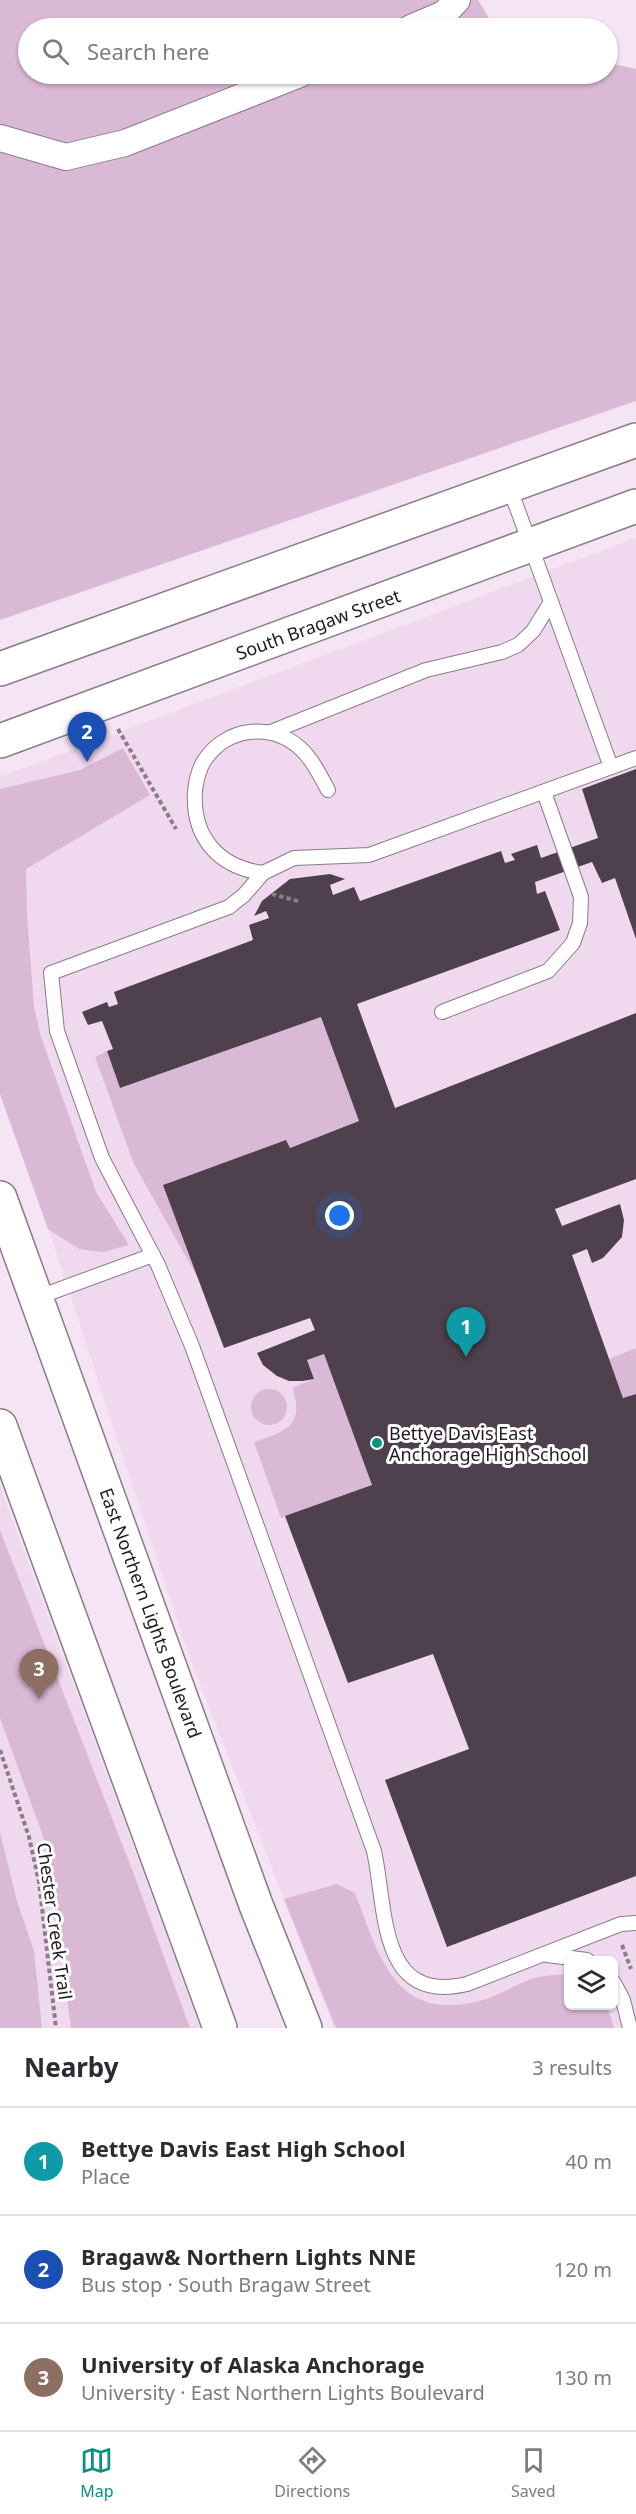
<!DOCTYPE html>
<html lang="en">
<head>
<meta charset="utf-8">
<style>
	body { margin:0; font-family:"Noto Sans",sans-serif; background:#f7f7f7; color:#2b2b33 }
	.controls { position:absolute; right:18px; bottom:18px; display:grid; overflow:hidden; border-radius:9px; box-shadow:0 2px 4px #0004 }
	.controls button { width:54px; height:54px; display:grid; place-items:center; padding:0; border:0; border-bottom:2px solid #e1e1e2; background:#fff; color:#2b2b33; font:30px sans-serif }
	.you { position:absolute; left:340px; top:1216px; width:21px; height:21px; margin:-15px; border:4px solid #fff; border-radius:50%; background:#1a73e8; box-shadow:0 0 0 9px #1a73e833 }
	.badge { display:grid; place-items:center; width:39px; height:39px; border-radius:50%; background:#059482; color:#fff; font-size:20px; font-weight:700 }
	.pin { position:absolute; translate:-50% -50px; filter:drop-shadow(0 2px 3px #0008) }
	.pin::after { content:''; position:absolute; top:32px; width:21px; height:18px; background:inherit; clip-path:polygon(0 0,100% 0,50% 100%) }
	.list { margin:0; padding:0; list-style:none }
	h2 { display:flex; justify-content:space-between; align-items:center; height:78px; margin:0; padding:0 24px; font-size:26px }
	h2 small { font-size:20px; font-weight:400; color:#7c7c81 }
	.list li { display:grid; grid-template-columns:39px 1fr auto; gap:18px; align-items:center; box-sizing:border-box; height:108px; padding:0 24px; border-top:2px solid #e1e1e2 }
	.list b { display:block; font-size:22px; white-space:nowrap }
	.list p { margin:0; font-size:20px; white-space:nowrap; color:#7c7c81 }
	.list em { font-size:20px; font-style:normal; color:#7c7c81 }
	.icon { flex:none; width:33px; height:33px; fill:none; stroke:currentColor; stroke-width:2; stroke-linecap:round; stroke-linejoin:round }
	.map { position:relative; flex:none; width:636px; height:2028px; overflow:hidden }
	.search { position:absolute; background:#fff; box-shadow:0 2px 4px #0004; left:18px; right:18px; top:18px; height:66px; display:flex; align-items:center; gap:15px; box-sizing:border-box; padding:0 21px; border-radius:33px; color:#7c7c81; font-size:22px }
	.sheet { height:402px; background:#fff }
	nav { display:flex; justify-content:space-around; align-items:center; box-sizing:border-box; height:84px; border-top:2px solid #e1e1e2; background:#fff; font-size:16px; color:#7c7c81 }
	nav a { display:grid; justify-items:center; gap:3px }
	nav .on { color:#059482 }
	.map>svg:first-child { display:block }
</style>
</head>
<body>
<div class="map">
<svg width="636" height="2028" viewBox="0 0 636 2028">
	<rect width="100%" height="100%" fill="#f5e4f3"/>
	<g fill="#f0d9ee" fill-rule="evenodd">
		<path d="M636 538V2028H334L186 1648 51 1237 0 1094V777ZM568 1960H614V2006H568Z"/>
		<polygon points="0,1486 157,1911 200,2028 0,2028"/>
	</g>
	<g fill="#d9b9d5">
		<polygon points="0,0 478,0 495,28 28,28 28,74 608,74 608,63 636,69 636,401 0,620"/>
		<polygon points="123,748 150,795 26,869 27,915 34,1006 40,1034 96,1192 129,1245 103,1252 79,1249 48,1229 0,1094 0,789 80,770"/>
		<polygon points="321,1017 359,1121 290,1148 286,1141 167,1183 199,1280 134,1164 95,1057 107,1051 120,1088"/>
		<polygon points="636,1348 636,1394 623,1398 609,1359"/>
		<path d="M324 1354 372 1485 281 1518 254 1442C284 1432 306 1426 292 1388L314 1379 307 1360Z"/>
		<circle cx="269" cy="1407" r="18"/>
		<polygon points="0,1530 133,1872 190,2028 71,2028 55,1907 43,1836 0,1718"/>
		<polygon points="0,1832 17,1901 34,1951 42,2028 0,2028"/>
		<path d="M337 1884 355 1893C379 1956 395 2023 479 2001 500 1996 518 1982 539 1977 548 1975 558 1975 567 1974L568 2006H607L614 2028H336L284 1899Z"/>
	</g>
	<polygon fill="#4e404c" points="636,769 636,939 615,878 602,883 592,862 535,882 537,894 545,891 560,930 357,1004 395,1108 636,1013 636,1179 555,1209 562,1226 620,1204 624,1220 622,1237 603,1258 592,1263 587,1249 572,1255 623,1398 636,1394 636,1876 447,1947 385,1780 469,1749 433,1654 348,1683 285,1516 372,1485 324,1354 307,1360 314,1379 303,1381 289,1381 277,1376 263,1365 257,1353 315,1330 310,1318 224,1348 163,1185 286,1140 290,1148 359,1121 321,1017 120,1088 107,1051 113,1049 102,1021 88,1025 82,1012 107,1002 109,1007 118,1004 114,992 253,940 249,925 269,918 266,911 254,916 262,901 290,879 330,874 345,879 330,885 333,895 354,887 360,901 501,851 505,863 515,860 511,854 537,845 541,858 598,838 582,789"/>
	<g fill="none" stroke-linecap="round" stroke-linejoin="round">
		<g stroke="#8a7b88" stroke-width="16">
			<g id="service">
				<polyline points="509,486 611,767"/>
				<polyline points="271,732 426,670 502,652 518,645 533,631 551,602"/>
				<path d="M636 758 369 855 294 858 263 873 244 895 229 907 51 973 57 1031 102 1158 158 1265 192 1346 374 1851C387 1910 378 2005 467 1984L621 1924 636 1923"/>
				<path d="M263 873C218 867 192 837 195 791 196 782 199 769 204 761 226 727 271 722 300 748 312 759 320 775 328 790"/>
				<polyline points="442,1012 548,971 573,943 580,923 581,897 544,792"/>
				<polyline points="36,1298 153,1255"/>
				<polyline points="547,1955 587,1960"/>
				<polyline points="614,1983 623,2000 630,2028"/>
			</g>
		</g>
		<g stroke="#8a7b88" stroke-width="28">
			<g id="minor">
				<polyline points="411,28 444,14 457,0"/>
				<polyline points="0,138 66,157 125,143 300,74"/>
			</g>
		</g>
		<g stroke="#8a7b88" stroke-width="36">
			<g id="secondary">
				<polyline points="0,669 636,440"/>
				<polyline points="0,741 636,506"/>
			</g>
		</g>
		<g stroke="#8a7b88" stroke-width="36">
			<g id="primary">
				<polyline points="0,1198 256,1905 305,2028"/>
				<polyline points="0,1426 220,2028"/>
			</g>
		</g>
		<g stroke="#897e88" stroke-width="4" stroke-dasharray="4.5 3" stroke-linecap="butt">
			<polyline points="118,729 176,829"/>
			<polyline points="272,894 301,902"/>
			<polyline points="0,1750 29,1837 39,1882 56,2028"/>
			<polyline points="622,1945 631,1969"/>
		</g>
		<use href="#service" stroke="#fff" stroke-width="14"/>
		<use href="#minor" stroke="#fff" stroke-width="26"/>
		<use href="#secondary" stroke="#fff" stroke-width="33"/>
		<use href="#primary" stroke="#fff" stroke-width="33"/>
	</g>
	<circle fill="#059482" stroke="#fff" stroke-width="2" cx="377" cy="1443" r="6"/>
	<g text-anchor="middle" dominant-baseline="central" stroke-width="6" stroke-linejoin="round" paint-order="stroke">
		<g font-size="18" fill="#201a1f" stroke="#fff">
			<text transform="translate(318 624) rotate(-20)">South Bragaw Street</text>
			<text transform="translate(151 1613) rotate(70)">East Northern Lights Boulevard</text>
			<text transform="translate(55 1921) rotate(82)">Chester Creek Trail</text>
		</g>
		<g font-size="18" fill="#201a1f" stroke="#fff" text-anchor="start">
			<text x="389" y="1433">Bettye Davis East<tspan x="389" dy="21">Anchorage High School</tspan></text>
		</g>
	</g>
</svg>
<div class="controls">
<button><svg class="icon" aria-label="layers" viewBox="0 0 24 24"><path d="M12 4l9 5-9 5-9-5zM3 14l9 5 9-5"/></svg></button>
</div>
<div class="you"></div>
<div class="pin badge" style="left:466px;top:1357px;background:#0f9aa8">1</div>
<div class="pin badge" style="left:87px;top:762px;background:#1a4fb4">2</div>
<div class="pin badge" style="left:39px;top:1699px;background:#8d6e63">3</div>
<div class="search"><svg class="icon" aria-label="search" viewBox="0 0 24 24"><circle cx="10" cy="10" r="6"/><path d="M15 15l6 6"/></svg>Search here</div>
</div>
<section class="sheet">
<h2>Nearby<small>3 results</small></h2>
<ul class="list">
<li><span class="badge" style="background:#0f9aa8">1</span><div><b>Bettye Davis East High School</b><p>Place</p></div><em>40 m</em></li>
<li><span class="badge" style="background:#1a4fb4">2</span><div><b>Bragaw&amp; Northern Lights NNE</b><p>Bus stop · South Bragaw Street</p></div><em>120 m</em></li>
<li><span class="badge" style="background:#8d6e63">3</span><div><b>University of Alaska Anchorage</b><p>University · East Northern Lights Boulevard</p></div><em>130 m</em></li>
</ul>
</section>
<nav>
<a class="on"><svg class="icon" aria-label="map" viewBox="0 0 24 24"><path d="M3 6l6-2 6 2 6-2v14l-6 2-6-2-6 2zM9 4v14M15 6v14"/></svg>Map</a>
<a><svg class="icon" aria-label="directions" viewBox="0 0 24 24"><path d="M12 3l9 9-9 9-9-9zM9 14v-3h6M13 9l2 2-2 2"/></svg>Directions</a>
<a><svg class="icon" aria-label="saved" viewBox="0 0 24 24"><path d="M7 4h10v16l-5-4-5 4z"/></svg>Saved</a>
</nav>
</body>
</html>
